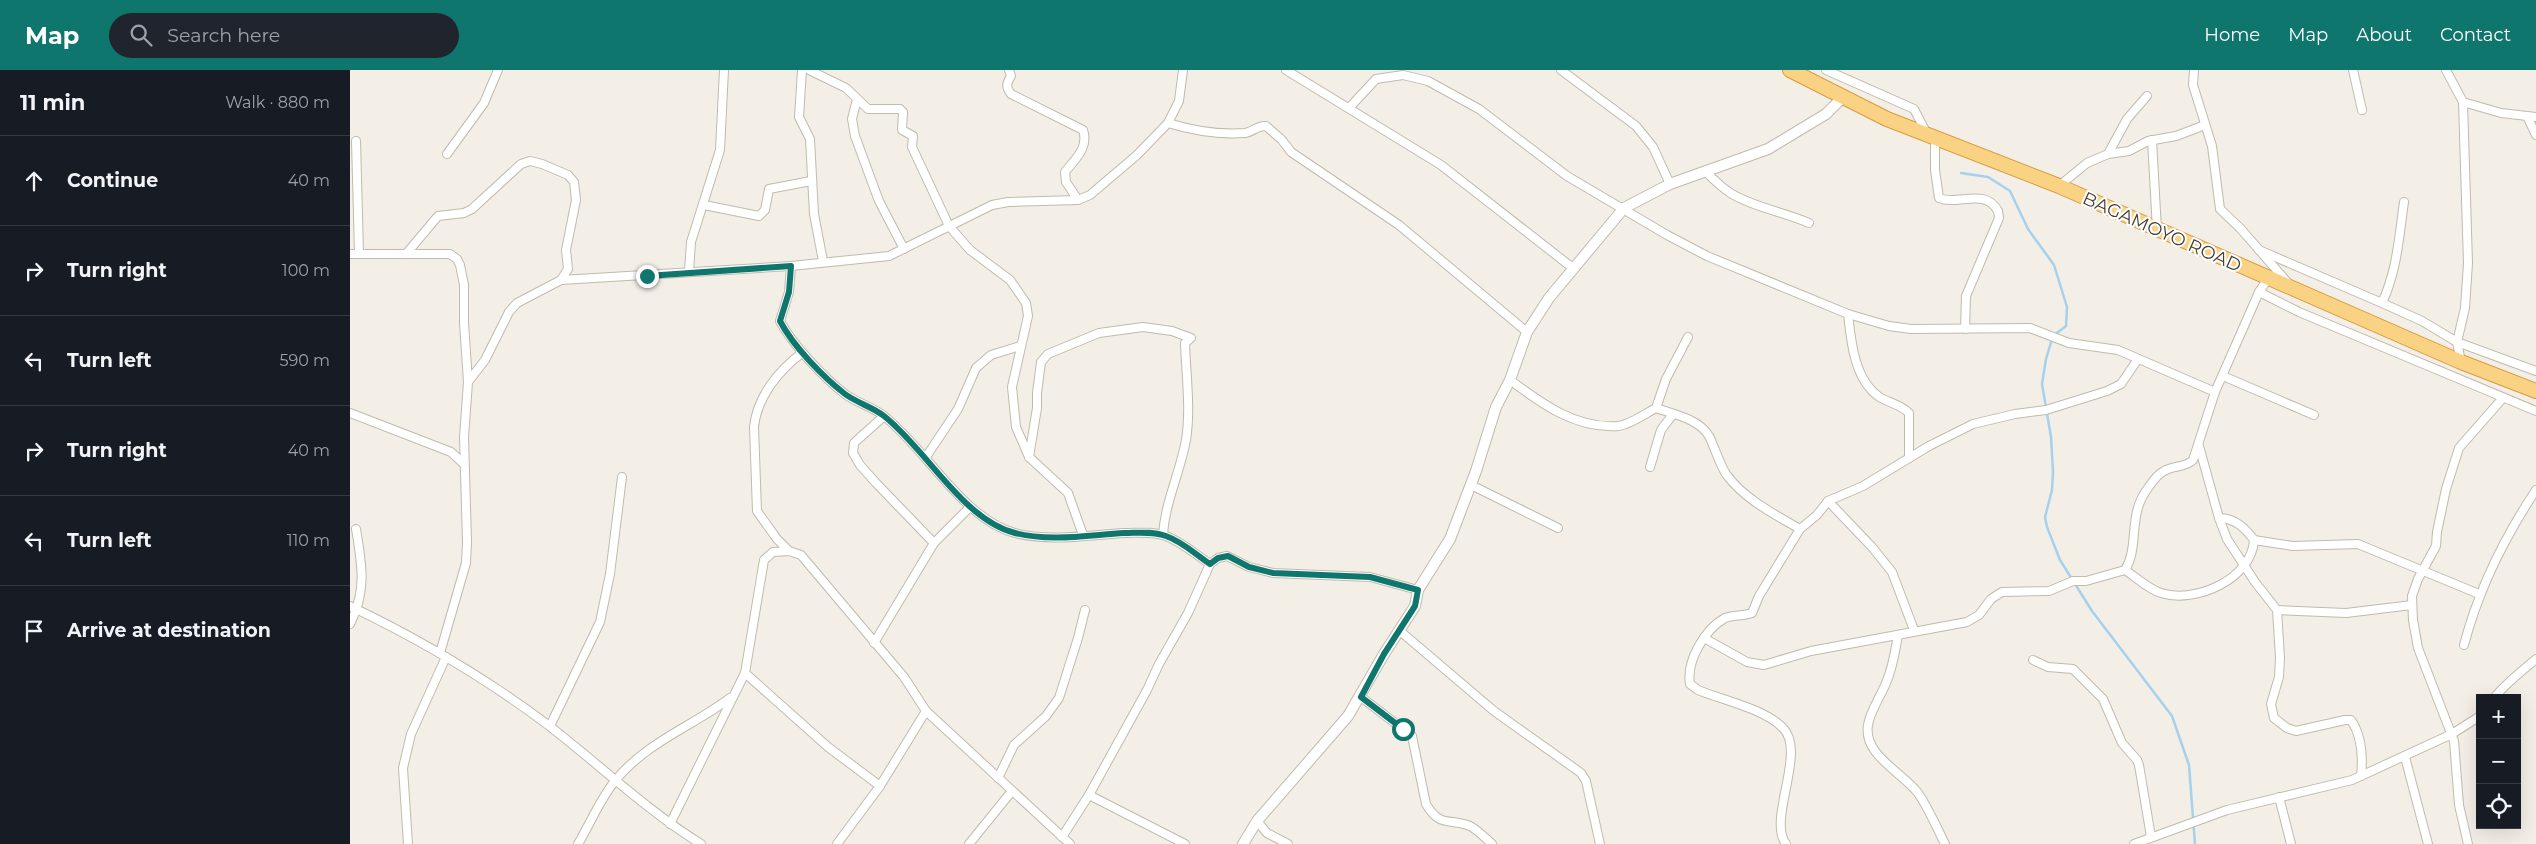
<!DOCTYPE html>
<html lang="en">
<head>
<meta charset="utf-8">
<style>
	body { margin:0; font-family:Montserrat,sans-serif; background:#20242c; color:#f1f3f6 }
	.controls { position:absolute; right:15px; bottom:15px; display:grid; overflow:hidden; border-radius:0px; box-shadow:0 5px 20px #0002 }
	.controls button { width:45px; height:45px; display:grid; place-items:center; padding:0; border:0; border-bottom:1px solid #363941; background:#171b24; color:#f1f3f6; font:25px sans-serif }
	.stop { position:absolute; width:15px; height:15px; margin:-11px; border:4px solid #0f766e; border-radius:50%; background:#fff }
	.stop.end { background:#0f766e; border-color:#fff; box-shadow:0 1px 5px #0008 }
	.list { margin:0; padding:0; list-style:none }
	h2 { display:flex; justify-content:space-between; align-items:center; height:65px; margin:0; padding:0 20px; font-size:21px }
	h2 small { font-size:16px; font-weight:400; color:#9ea1a6 }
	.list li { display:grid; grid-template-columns:32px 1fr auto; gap:15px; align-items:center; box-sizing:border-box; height:90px; padding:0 20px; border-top:1px solid #363941 }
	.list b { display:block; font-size:19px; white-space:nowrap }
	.list em { font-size:16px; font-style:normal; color:#9ea1a6 }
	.icon { flex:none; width:28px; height:28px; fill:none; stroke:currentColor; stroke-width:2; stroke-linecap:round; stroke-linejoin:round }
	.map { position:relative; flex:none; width:2186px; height:774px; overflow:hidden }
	header { display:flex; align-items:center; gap:30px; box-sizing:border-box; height:70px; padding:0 25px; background:#0f766e; color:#fff }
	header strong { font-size:24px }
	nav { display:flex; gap:28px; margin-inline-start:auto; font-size:18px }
	.search { width:350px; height:45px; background:#20242c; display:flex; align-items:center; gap:12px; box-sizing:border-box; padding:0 18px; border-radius:28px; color:#9ea1a6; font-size:19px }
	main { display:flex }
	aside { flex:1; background:#171b24 }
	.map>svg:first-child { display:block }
</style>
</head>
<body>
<header>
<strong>Map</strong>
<div class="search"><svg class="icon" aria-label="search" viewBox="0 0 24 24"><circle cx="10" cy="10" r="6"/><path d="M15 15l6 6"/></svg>Search here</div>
<nav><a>Home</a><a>Map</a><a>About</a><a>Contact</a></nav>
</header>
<main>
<aside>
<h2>11 min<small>Walk · 880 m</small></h2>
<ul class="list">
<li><svg class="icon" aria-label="ahead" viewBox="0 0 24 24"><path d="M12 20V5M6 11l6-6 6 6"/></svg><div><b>Continue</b></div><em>40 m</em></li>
<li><svg class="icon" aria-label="right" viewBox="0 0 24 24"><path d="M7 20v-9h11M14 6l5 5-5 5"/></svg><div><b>Turn right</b></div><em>100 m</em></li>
<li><svg class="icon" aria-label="left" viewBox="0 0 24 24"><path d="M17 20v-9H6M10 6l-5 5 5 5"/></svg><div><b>Turn left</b></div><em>590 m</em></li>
<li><svg class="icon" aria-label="right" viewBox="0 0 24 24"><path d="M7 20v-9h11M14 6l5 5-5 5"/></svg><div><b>Turn right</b></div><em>40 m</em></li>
<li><svg class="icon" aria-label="left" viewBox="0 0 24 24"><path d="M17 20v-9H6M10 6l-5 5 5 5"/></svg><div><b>Turn left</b></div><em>110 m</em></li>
<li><svg class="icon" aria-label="arrive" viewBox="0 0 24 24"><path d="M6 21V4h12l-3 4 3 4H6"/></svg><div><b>Arrive at destination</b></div></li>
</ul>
</aside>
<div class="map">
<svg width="2186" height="774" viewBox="0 0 2186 774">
	<rect width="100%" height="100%" fill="#f3efe7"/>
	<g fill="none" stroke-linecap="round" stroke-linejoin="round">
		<polyline stroke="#a6d1ed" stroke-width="2.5" points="1611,103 1638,107 1660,121 1678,159 1704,195 1717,237 1716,256 1703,266 1696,289 1692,314 1701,367 1703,402 1702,420 1695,447 1697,457 1710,490 1742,541 1822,646 1839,695 1845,774"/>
		<g stroke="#c1baad" stroke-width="10">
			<g id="minor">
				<polyline points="452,0 449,47 460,69 464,144 473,191"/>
				<polyline points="459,0 496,18 518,39 550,39 553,42 552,60 563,66 562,77 599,156 620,180 660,210 676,233 678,246 662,317 666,357 679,387 718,423 733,465"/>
				<path d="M659 0 661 6C656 14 656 17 661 24L733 60C739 78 725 89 715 102L716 112 728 130"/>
				<polyline points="936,0 1091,95 1224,199"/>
				<polyline points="1211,0 1286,56 1303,77 1320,114"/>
				<polyline points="1476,0 1564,39 1577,64"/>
				<polyline points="1844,0 1843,15 1862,76 1870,139 1890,158 1938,213"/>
				<polyline points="2003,0 2012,40"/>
				<polyline points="2096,0 2113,32 2118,193 2115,238 2107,272 2111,292"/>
				<polyline points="507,29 502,49 505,66 529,131 554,179"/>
				<polyline points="2113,32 2151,43 2186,47"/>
				<polyline points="999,38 1026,9 1053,5 1078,11 1129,39 1217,106 1317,165 1357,186 1498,244 1539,256 1561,259 1680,258 1719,273 1768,280 1865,322"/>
				<polyline points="2177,46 2186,65"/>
				<path d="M818 53C844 61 868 65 895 63 903 62 908 55 916 56L932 70 941 82 1049 155 1177 262"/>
				<path d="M1585 67V100L1589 128C1607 136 1635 117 1648 141L1649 148 1616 226 1615 259"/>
				<polyline points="1802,70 1807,160"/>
				<polyline points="6,71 9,183"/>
				<polyline points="97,84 134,33 148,0"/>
				<polyline points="1758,84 1777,49 1797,26"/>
				<path d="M1356 102C1364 110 1372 118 1382 124 1406 138 1434 142 1459 153"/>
				<polyline points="1709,116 1737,93 1758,84 1779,81 1798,71 1826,66 1855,55"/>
				<polyline points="354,135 409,146 415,140 419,119 461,111"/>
				<polyline points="1909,180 2032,233 2072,251 2107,272 2186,301"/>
				<polyline points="0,184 100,184 107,189 110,195 114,215 114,253 118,312 114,367 117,472 116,493 90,583"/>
				<polyline points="56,184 88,146 114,143 122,139 171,94 180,91 192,94 218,105 224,112 226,130 216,180 218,199 211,210"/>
				<path d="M441 196 439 222 430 251C442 274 474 308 495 324 507 333 523 337 534 346 577 380 613 449 665 463 700 472 739 465 774 463 788 463 803 461 816 466 832 472 845 484 860 494"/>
				<polyline points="339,201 341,172 370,80 374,0"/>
				<polyline points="1909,222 1949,242 2186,341"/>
				<path d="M2032 233C2047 201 2049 167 2054 132"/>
				<path d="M1498 244C1501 271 1504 308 1528 326 1538 333 1550 334 1559 343V388"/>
				<polyline points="1873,306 1964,345"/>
				<path d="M1160 310C1192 334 1226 359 1268 356 1280 355 1296 343 1306 338L1316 309 1338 267"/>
				<polyline points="118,312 135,290 159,242 167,233 211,210 441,196 539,186 642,135 658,132 728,130 740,125 787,85 818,53 829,31 833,0"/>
				<path d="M1306 338C1323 344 1349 349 1359 366 1365 378 1369 393 1376 404 1394 429 1424 444 1450 459"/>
				<polyline points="0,343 101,382 114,394"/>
				<polyline points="534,346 504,373 503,383 510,395 526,413 584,473"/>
				<path d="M1849 376 1869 448 1877 469 1905 512 1927 540 1930 588 1929 607 1921 634 1924 648 1937 658 1946 661 1995 650H2001C2012 666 2013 687 2011 706"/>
				<polyline points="576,387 608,339 626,298 641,285 670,276"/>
				<path d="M679 387 687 338V323L691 292 698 284 749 263 793 257 822 261 841 268 835 273C836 305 841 339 836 370 830 403 815 432 813 465"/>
				<polyline points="1300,397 1311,360 1323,344"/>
				<polyline points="1121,415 1208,458"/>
				<polyline points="1478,431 1522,477 1542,502 1564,560"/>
				<polyline points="1904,470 1943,476 2008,474 2129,524"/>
				<path d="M439 481 427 469 407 441 404 357C407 327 429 300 452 283"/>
				<path d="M1775 500C1786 507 1798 519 1811 523 1845 534 1902 509 1904 470 1895 458 1885 448 1869 448"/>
				<path d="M0 536C69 569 137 609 198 655 250 695 295 739 351 774"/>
				<polyline points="1927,540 1996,543 2062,535"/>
				<path d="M0 554C17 520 12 495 6 459"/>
				<polyline points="1050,561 1144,641 1231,703 1236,711 1250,774"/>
				<path d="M1548 565C1545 581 1543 598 1536 613 1531 626 1520 641 1518 655 1513 685 1552 702 1568 723 1579 739 1586 756 1595 774"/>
				<path d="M1354 568 1397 592 1414 595 1461 581 1617 552 1629 545 1641 529 1652 522 1699 521 1723 511H1736L1775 500C1790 476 1777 445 1798 418 1802 412 1808 404 1814 401 1824 395 1835 398 1843 390L1865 322 1909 222 1915 213 1921 210"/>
				<polyline points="524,573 584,473 620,437"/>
				<path d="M2114 575C2129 518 2154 468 2186 420"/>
				<polyline points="1683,590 1698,597 1723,599 1753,629 1772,673 1787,690 1789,695 1801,767"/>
				<polyline points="395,603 478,677 530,716 576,641"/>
				<path d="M1011 627 1062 666 1076 734C1090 758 1099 748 1120 756 1128 760 1135 768 1142 774"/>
				<path d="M2144 628C2156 613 2172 601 2186 589"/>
				<polyline points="200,656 250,552 260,504 272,407"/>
				<polyline points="2055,687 2078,774"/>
				<polyline points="648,708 664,675 696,646 709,628 728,568 735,540"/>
				<polyline points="739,725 835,774"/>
				<polyline points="1929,727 1941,774"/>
				<polyline points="907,751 917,763 938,774"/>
				<polyline points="320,754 395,603 414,490 423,482 439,481 451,485 554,607 576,641 720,774"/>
				<polyline points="712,767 739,725 797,620 809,594 838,543 860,494 868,488 877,486 899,497 923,503 1020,507 1068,520"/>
				<polyline points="58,774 53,698 61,664 96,587"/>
				<path d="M228 774C240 754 250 729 265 711 295 673 343 656 380 628"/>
				<polyline points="487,774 530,716"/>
				<polyline points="619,774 662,721"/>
				<path d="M1436 774C1417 750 1457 682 1433 658 1415 639 1372 630 1348 620L1340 614C1336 591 1355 559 1375 548 1383 545 1394 546 1402 543L1409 526 1450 459 1467 445 1478 431 1513 416 1579 376 1623 354 1665 344 1696 340 1757 321 1771 314 1788 289"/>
				<polyline points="1784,774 1877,740 2002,710 2102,664 2130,646"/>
				<polyline points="2118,774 2109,735 2104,671 2068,578 2063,550 2062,526 2068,509 2086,476 2087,462 2096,419 2109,378 2152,329"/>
			</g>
		</g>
		<g stroke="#c1baad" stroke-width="12">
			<polyline id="tertiary" points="893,774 907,751 998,646 1034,584 1065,536 1068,520 1100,469 1126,401 1146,337 1160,310 1177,262 1199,228 1274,138 1320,114 1418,79 1476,44 1493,27"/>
		</g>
		<g stroke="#d79c3d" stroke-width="16">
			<polyline id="trunk" points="1440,0 1537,49 1709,116 2111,292 2186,321"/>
		</g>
		<use href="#minor" stroke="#fff" stroke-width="8"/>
		<use href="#tertiary" stroke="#fff" stroke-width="10"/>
		<use href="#trunk" stroke="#f9d283" stroke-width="14"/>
	</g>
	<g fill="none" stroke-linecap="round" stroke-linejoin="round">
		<path stroke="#0f766e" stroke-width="6" d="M297 206 441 196 439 222 430 251C443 276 473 307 495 324 507 333 523 337 534 346 577 380 613 450 665 463 700 472 739 465 774 463 788 463 803 461 816 466 833 472 845 484 860 494L868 488 878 486 899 497 923 503 1020 507 1068 520 1065 536 1034 584 1011 627 1053 659"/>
	</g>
	<g text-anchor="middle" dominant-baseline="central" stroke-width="4" stroke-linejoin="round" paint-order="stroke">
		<g font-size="18" fill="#464036" stroke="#fff">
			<text transform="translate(1812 162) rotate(24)">BAGAMOYO ROAD</text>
		</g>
	</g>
</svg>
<div class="controls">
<button>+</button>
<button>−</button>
<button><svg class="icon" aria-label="locate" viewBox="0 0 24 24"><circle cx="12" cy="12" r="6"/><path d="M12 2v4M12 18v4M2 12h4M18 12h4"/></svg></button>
</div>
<div class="stop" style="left:1053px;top:659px"></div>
<div class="stop end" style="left:297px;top:206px"></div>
</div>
</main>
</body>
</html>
